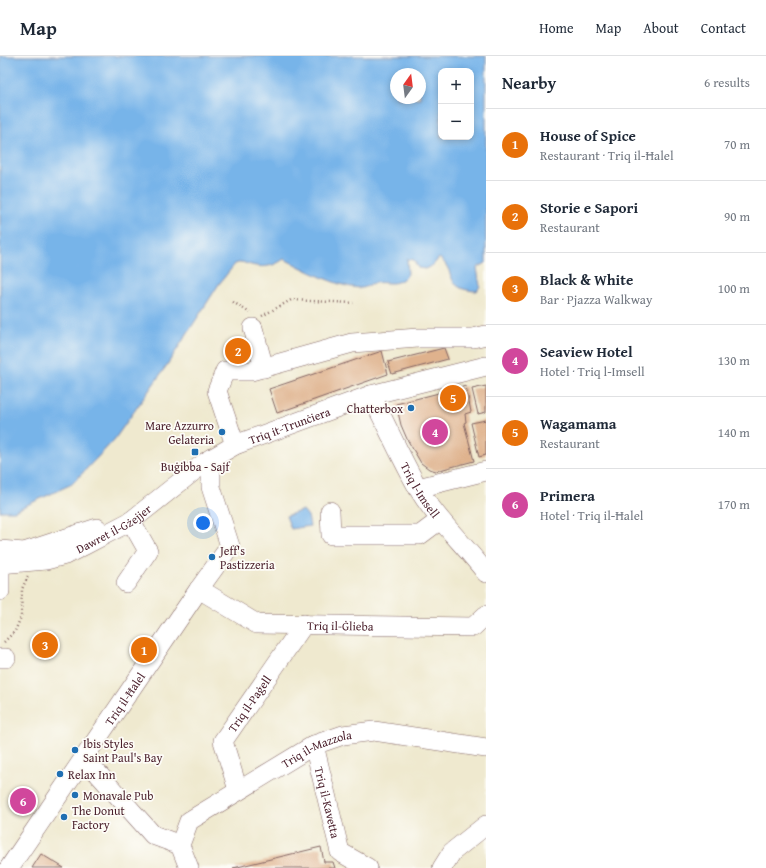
<!DOCTYPE html>
<html lang="en">
<head>
<meta charset="utf-8">
<style>
	body { margin:0; font-family:"Gentium Book Plus",serif; background:#f6f6f7; color:#1f2937 }
	.controls { position:absolute; right:12px; top:12px; display:grid; overflow:hidden; border-radius:8px; box-shadow:0 2px 6px #0003 }
	.controls button { width:36px; height:36px; display:grid; place-items:center; padding:0; border:0; border-bottom:1px solid #e0e1e3; background:#fff; color:#1f2937; font:20px sans-serif }
	.compass { position:absolute; left:390px; top:12px; width:36px; height:36px; border-radius:50%; background:#fff; box-shadow:0 2px 6px #0003; rotate:14deg }
	.you { position:absolute; left:203px; top:467px; width:14px; height:14px; margin:-10px; border:3px solid #fff; border-radius:50%; background:#1a73e8; box-shadow:0 0 0 6px #1a73e833 }
	.badge { display:grid; place-items:center; width:26px; height:26px; border-radius:50%; background:#2563eb; color:#fff; font-size:13px; font-weight:700 }
	.pin { position:absolute; translate:-50% -50%; border:2px solid #fff; box-shadow:0 1px 4px #0006 }
	.list { margin:0; padding:0; list-style:none }
	h2 { display:flex; justify-content:space-between; align-items:center; height:52px; margin:0; padding:0 16px; font-size:17px }
	h2 small { font-size:13px; font-weight:400; color:#747a83 }
	.list li { display:grid; grid-template-columns:26px 1fr auto; gap:12px; align-items:center; box-sizing:border-box; height:72px; padding:0 16px; border-top:1px solid #e0e1e3 }
	.list b { display:block; font-size:15px; white-space:nowrap }
	.list p { margin:0; font-size:13px; white-space:nowrap; color:#747a83 }
	.list em { font-size:13px; font-style:normal; color:#747a83 }
	.map { position:relative; flex:none; width:486px; height:812px; overflow:hidden }
	header { display:flex; align-items:center; gap:24px; box-sizing:border-box; height:56px; padding:0 20px; background:#fff; border-bottom:1px solid #e0e1e3 }
	header strong { font-size:19px }
	nav { display:flex; gap:22px; margin-inline-start:auto; font-size:14px }
	main { display:flex }
	aside { flex:1; background:#fff }
	.map>svg:first-child { display:block }
</style>
</head>
<body>
<header>
<strong>Map</strong>
<nav><a>Home</a><a>Map</a><a>About</a><a>Contact</a></nav>
</header>
<main>
<div class="map">
<svg width="486" height="812" viewBox="0 0 486 812">
	<rect width="100%" height="100%" fill="#fdfcf7"/>
	<filter id="ink" filterUnits="userSpaceOnUse"><feTurbulence type="fractalNoise" baseFrequency=".025" numOctaves="2"/><feDisplacementMap in="SourceGraphic" scale="8" xChannelSelector="R" yChannelSelector="G"/><feConvolveMatrix kernelMatrix="1 2 1 2 8 2 1 2 1" color-interpolation-filters="sRGB"/></filter>
	<filter id="wash" filterUnits="userSpaceOnUse"><feTurbulence type="fractalNoise" baseFrequency=".012" numOctaves="4" result="noise"/><feDisplacementMap in="SourceGraphic" scale="16" xChannelSelector="R" yChannelSelector="G"/><feGaussianBlur stdDeviation="0.9" result="paint"/><feColorMatrix in="noise" values="0 0 0 0 0 0 0 0 0 0 0 0 0 0 0 0 0 1.4 0 .05"/><feComposite in="paint" operator="in"/></filter>
	<g filter="url(#wash)">
		<rect width="100%" height="100%" fill="#efe9cf"/>
		<g fill="#77b4e9" stroke="#606a8a" fill-rule="evenodd">
			<path d="M0 0H486V207L477 212 480 230 477 235C443 234 457 214 439 202L433 209 425 213 418 212 414 204 407 203 408 218C396 232 388 225 374 227 369 228 365 233 359 232 334 230 307 214 284 203 270 213 258 212 242 206L235 208 219 228 167 309 114 384 72 428 14 455H0ZM441 15H471V81H441ZM396 18H420V42H396Z"/>
			<polygon points="303,454 308,460 310,470 291,473 286,460"/>
		</g>
		<g id="blocks">
			<g fill="#dfb28d">
				<polygon points="444,292 448,303 392,318 388,306"/>
				<polygon points="382,295 388,318 277,357 269,333"/>
				<polygon points="466,330 471,356 465,358 466,366 464,367 474,405 436,415 429,413 421,407 407,383 401,369 396,348"/>
				<polygon points="486,330 486,356 478,358 472,333"/>
				<polygon points="486,364 486,399 479,401 471,367"/>
				<polygon points="321,791 324,806 333,806 335,812 233,812"/>
				<polygon points="41,798 64,812 32,812"/>
			</g>
		</g>
	</g>
	<g filter="url(#ink)">
		<use href="#blocks" fill-opacity="0" stroke="#846664" stroke-width="1"/>
		<g fill="none" stroke-linecap="round" stroke-linejoin="round">
			<g stroke="#846664" stroke-width="20">
				<g id="minor">
					<polyline points="253,272 264,312"/>
					<path id="s1" d="M371 339C387 370 401 402 418 432 436 463 464 488 486 517"/>
					<polyline points="235,389 217,335 225,315 251,315 352,287 418,282 473,282 486,279"/>
					<polyline points="418,432 486,415"/>
					<polyline points="330,455 331,479 420,479 440,464"/>
					<polyline points="0,494 24,496 97,472"/>
					<path id="s2" d="M0 508 46 504 65 499 85 489 131 465 204 407 235 389 371 339 486 310"/>
					<polyline points="0,515 0,535"/>
					<polyline points="126,527 148,495 131,465"/>
					<path id="s3" d="M199 533 257 568 473 571 486 559"/>
					<polyline points="0,602 6,602"/>
					<path id="s4" d="M314 689 340 796 368 812"/>
					<polyline points="85,703 153,779 180,789 189,812"/>
					<path id="s5" d="M238 734 223 685 304 568"/>
					<path id="s6" d="M180 789 189 765 314 689 343 679 374 675 486 692"/>
					<path id="s7" d="M9 812 199 533 230 490 211 431V402"/>
					<polyline points="442,812 452,796 486,769"/>
				</g>
			</g>
			<g stroke="#846664" stroke-width="2.5" stroke-dasharray="1 3" stroke-linecap="butt">
				<polyline points="233,246 250,257"/>
				<polyline points="262,260 291,244 354,247"/>
				<polyline points="4,586 15,575 21,561 22,533 28,520"/>
			</g>
			<use href="#minor" stroke="#fff" stroke-width="19"/>
		</g>
	</g>
	<g fill="#1f6fb2" stroke="#fdfcf7" stroke-width="1.5">
		<circle cx="411" cy="352" r="4"/>
		<circle cx="222" cy="376" r="4"/>
		<rect x="191" y="392" width="8" height="8" rx="2"/>
		<circle cx="212" cy="501" r="4"/>
		<circle cx="75" cy="694" r="4"/>
		<circle cx="60" cy="718" r="4"/>
		<circle cx="75" cy="739" r="4"/>
		<circle cx="64" cy="761" r="4"/>
	</g>
	<g text-anchor="middle" dominant-baseline="central" stroke-width="3.5" stroke-linejoin="round" paint-order="stroke">
		<g font-size="12" fill="#4a1f2b" stroke="#fdfcf7" text-anchor="start">
			<text x="403" y="352" text-anchor="end">Chatterbox</text>
			<text x="214" y="369" text-anchor="end">Mare Azzurro<tspan x="214" dy="14">Gelateria</tspan></text>
			<text x="195" y="410" text-anchor="middle">Buġibba - Sajf</text>
			<text x="220" y="494">Jeff's<tspan x="220" dy="14">Pastizzeria</tspan></text>
			<text x="83" y="687">Ibis Styles<tspan x="83" dy="14">Saint Paul's Bay</tspan></text>
			<text x="68" y="718">Relax Inn</text>
			<text x="83" y="739">Monavale Pub</text>
			<text x="72" y="754">The Donut<tspan x="72" dy="14">Factory</tspan></text>
		</g>
		<g font-size="12" fill="#4a1f2b" stroke="#fdfcf7">
			<text stroke="none"><textPath href="#s2" startOffset="327">Triq it-Trunċiera</textPath></text>
			<text stroke="none"><textPath href="#s1" startOffset="107">Triq l-Imsell</textPath></text>
			<text stroke="none"><textPath href="#s2" startOffset="121">Dawret il-Gżejjer</textPath></text>
			<text stroke="none"><textPath href="#s3" startOffset="151">Triq il-Ġlieba</textPath></text>
			<text stroke="none"><textPath href="#s7" startOffset="205">Triq il-Ħalel</textPath></text>
			<text stroke="none"><textPath href="#s5" startOffset="97">Triq il-Paġell</textPath></text>
			<text stroke="none"><textPath href="#s6" startOffset="173">Triq il-Mazzola</textPath></text>
			<text stroke="none"><textPath href="#s4" startOffset="59">Triq il-Kavetta</textPath></text>
		</g>
	</g>
</svg>
<div class="controls">
<button>+</button>
<button>−</button>
</div>
<svg class="compass" viewBox="-18 -18 36 36"><path d="M0-13l5 13h-10z" fill="#e53935"/><path d="M0 13l5-13h-10z" fill="#747a83"/></svg>
<div class="you"></div>
<div class="pin badge" style="left:144px;top:594px;background:#e8710a">1</div>
<div class="pin badge" style="left:238px;top:295px;background:#e8710a">2</div>
<div class="pin badge" style="left:45px;top:589px;background:#e8710a">3</div>
<div class="pin badge" style="left:435px;top:376px;background:#d1479c">4</div>
<div class="pin badge" style="left:453px;top:342px;background:#e8710a">5</div>
<div class="pin badge" style="left:23px;top:745px;background:#d1479c">6</div>
</div>
<aside>
<h2>Nearby<small>6 results</small></h2>
<ul class="list">
<li><span class="badge" style="background:#e8710a">1</span><div><b>House of Spice</b><p>Restaurant · Triq il-Ħalel</p></div><em>70 m</em></li>
<li><span class="badge" style="background:#e8710a">2</span><div><b>Storie e Sapori</b><p>Restaurant</p></div><em>90 m</em></li>
<li><span class="badge" style="background:#e8710a">3</span><div><b>Black &amp; White</b><p>Bar · Pjazza Walkway</p></div><em>100 m</em></li>
<li><span class="badge" style="background:#d1479c">4</span><div><b>Seaview Hotel</b><p>Hotel · Triq l-Imsell</p></div><em>130 m</em></li>
<li><span class="badge" style="background:#e8710a">5</span><div><b>Wagamama</b><p>Restaurant</p></div><em>140 m</em></li>
<li><span class="badge" style="background:#d1479c">6</span><div><b>Primera</b><p>Hotel · Triq il-Ħalel</p></div><em>170 m</em></li>
</ul>
</aside>
</main>
</body>
</html>
